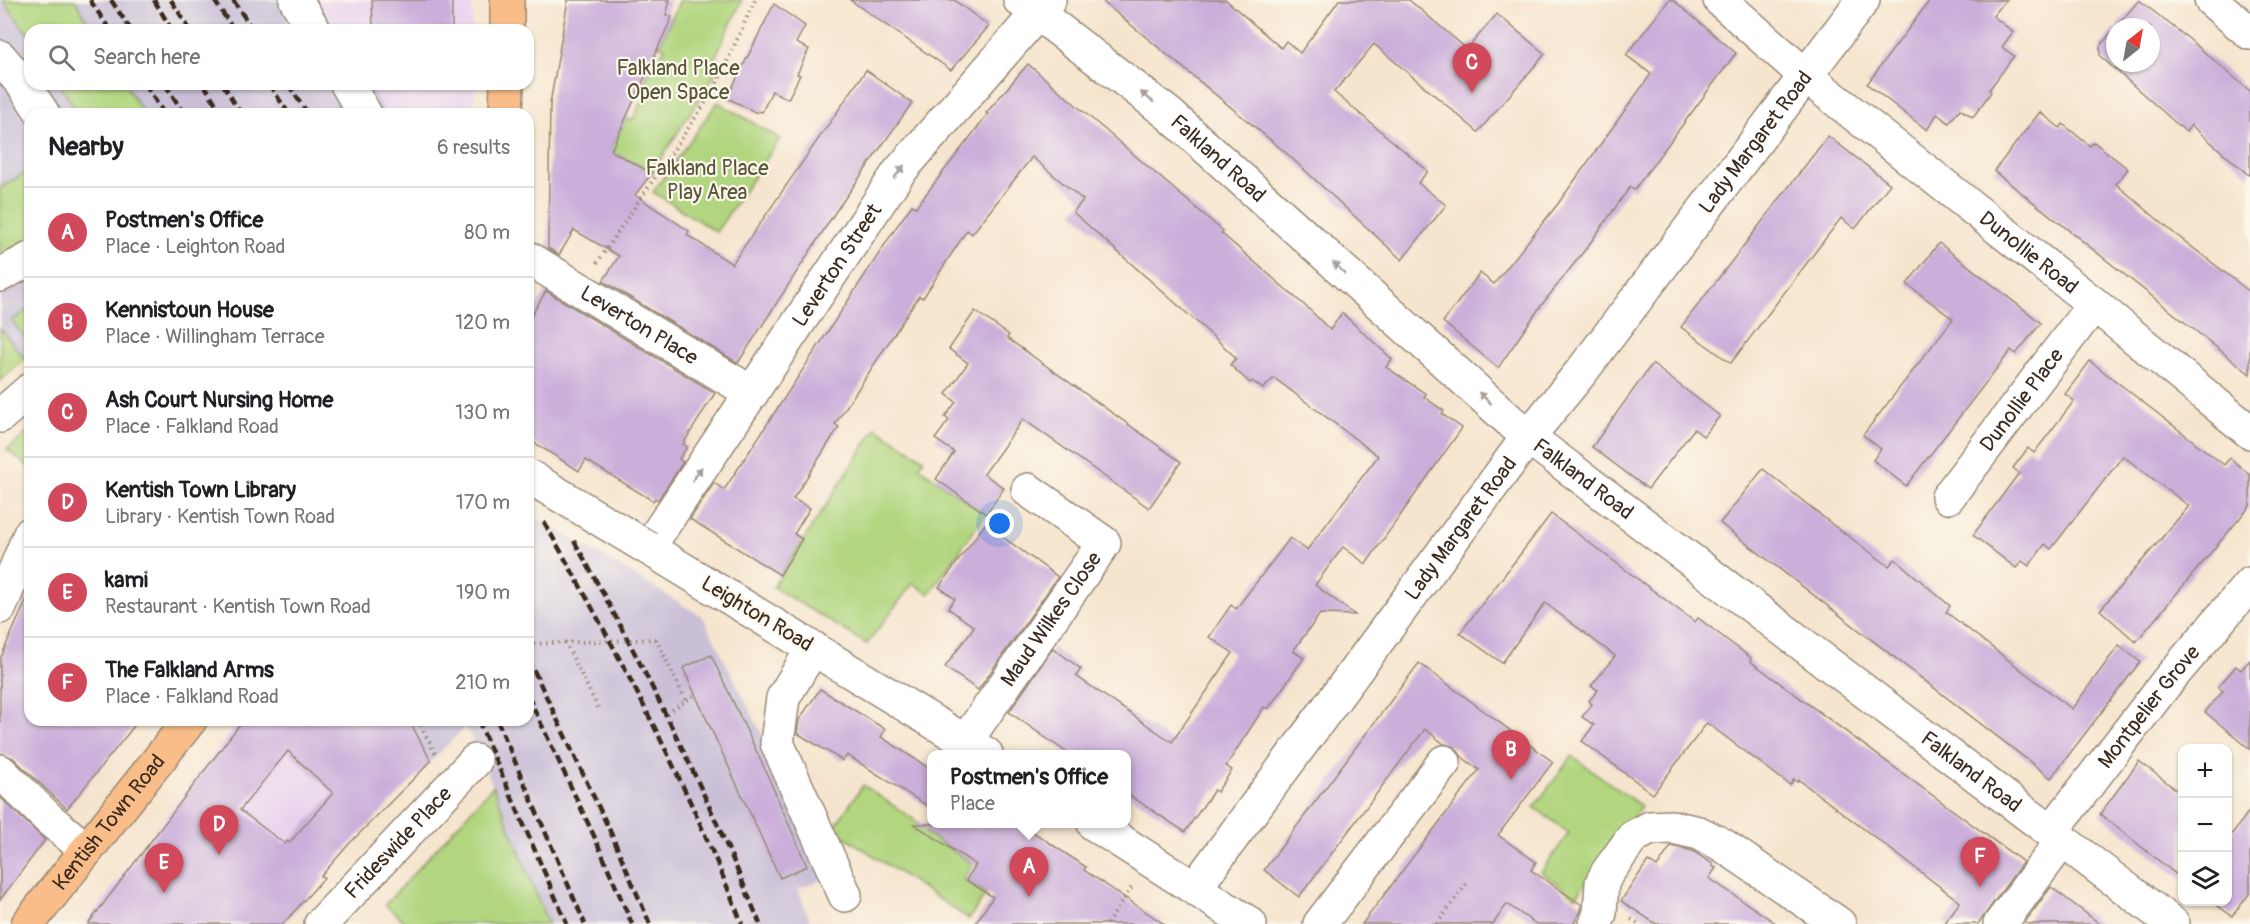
<!DOCTYPE html>
<html lang="en">
<head>
<meta charset="utf-8">
<style>
	body { margin:0; font-family:Pangolin,sans-serif; background:#f2f2f2; color:#202124 }
	.controls { position:absolute; right:18px; bottom:18px; display:grid; overflow:hidden; border-radius:12px; box-shadow:0 2px 4px #0004 }
	.controls button { width:54px; height:54px; display:grid; place-items:center; padding:0; border:0; border-bottom:2px solid #e0e0e0; background:#fff; color:#202124; font:30px sans-serif }
	.compass { position:absolute; left:2106px; top:18px; width:54px; height:54px; border-radius:50%; background:#fff; box-shadow:0 2px 4px #0004; rotate:31deg }
	.you { position:absolute; left:1000px; top:524px; width:21px; height:21px; margin:-15px; border:4px solid #fff; border-radius:50%; background:#1a73e8; box-shadow:0 0 0 9px #1a73e833 }
	.badge { display:grid; place-items:center; width:39px; height:39px; border-radius:50%; background:#d1495b; color:#fff; font-size:20px; font-weight:700 }
	.pin { position:absolute; translate:-50% -50px; filter:drop-shadow(0 2px 3px #0008) }
	.pin::after { content:''; position:absolute; top:32px; width:21px; height:18px; background:inherit; clip-path:polygon(0 0,100% 0,50% 100%) }
	.popup { position:absolute; left:927px; top:750px; width:204px; height:78px; box-sizing:border-box; display:grid; place-content:center; border-radius:12px; background:#fff; filter:drop-shadow(0 2px 4px #0005); font-size:20px; white-space:nowrap; color:#757577 }
	.popup b { font-size:22px; color:#202124 }
	.popup::after { content:''; position:absolute; left:50%; top:100%; margin-left:-12px; border:12px solid transparent; border-top-color:#fff }
	.list { margin:0; padding:0; list-style:none }
	h2 { display:flex; justify-content:space-between; align-items:center; height:78px; margin:0; padding:0 24px; font-size:26px }
	h2 small { font-size:20px; font-weight:400; color:#757577 }
	.list li { display:grid; grid-template-columns:39px 1fr auto; gap:18px; align-items:center; box-sizing:border-box; height:90px; padding:0 24px; border-top:2px solid #e0e0e0 }
	.list b { display:block; font-size:22px; white-space:nowrap }
	.list p { margin:0; font-size:20px; white-space:nowrap; color:#757577 }
	.list em { font-size:20px; font-style:normal; color:#757577 }
	.icon { flex:none; width:33px; height:33px; fill:none; stroke:currentColor; stroke-width:2; stroke-linecap:round; stroke-linejoin:round }
	.map { position:relative; flex:none; width:2250px; height:924px; overflow:hidden }
	.search { position:absolute; background:#fff; box-shadow:0 2px 4px #0004; left:24px; top:24px; width:510px; height:66px; display:flex; align-items:center; gap:15px; box-sizing:border-box; padding:0 21px; border-radius:18px; color:#757577; font-size:22px }
	.panel { position:absolute; background:#fff; box-shadow:0 2px 4px #0004; left:24px; top:108px; width:510px; height:618px; border-radius:18px }
	.map>svg:first-child { display:block }
</style>
</head>
<body>
<div class="map">
<svg width="2250" height="924" viewBox="0 0 2250 924">
	<rect width="100%" height="100%" fill="#fbf7ec"/>
	<filter id="ink" filterUnits="userSpaceOnUse"><feTurbulence type="fractalNoise" baseFrequency=".0167" numOctaves="2"/><feDisplacementMap in="SourceGraphic" scale="12" xChannelSelector="R" yChannelSelector="G"/><feConvolveMatrix kernelMatrix="1 2 1 2 8 2 1 2 1" color-interpolation-filters="sRGB"/></filter>
	<filter id="wash" filterUnits="userSpaceOnUse"><feTurbulence type="fractalNoise" baseFrequency=".008" numOctaves="4" result="noise"/><feDisplacementMap in="SourceGraphic" scale="24" xChannelSelector="R" yChannelSelector="G"/><feGaussianBlur stdDeviation="1.35" result="paint"/><feColorMatrix in="noise" values="0 0 0 0 0 0 0 0 0 0 0 0 0 0 0 0 0 1.4 0 .05"/><feComposite in="paint" operator="in"/></filter>
	<g filter="url(#wash)">
		<rect width="100%" height="100%" fill="#f6e5ce"/>
		<g fill="#e8d2ee">
			<polygon points="316,0 472,0 473,30 335,30"/>
			<polygon points="368,84 475,84 475,114 387,114"/>
			<polygon points="239,720 310,720 368,826 280,924 84,924"/>
		</g>
		<g fill="#c9bfd7">
			<polygon points="0,0 316,0 335,30 30,30 30,84 368,84 387,114 30,114 30,354 0,381"/>
			<polygon points="528,512 703,617 773,756 825,879 798,889 811,924 548,924 493,786 466,726 368,826 289,749 253,720 528,720"/>
		</g>
		<g fill="#b1d67f" stroke="#76804e" stroke-width="1.5">
			<polygon points="3,0 75,0 92,30 30,30 30,37"/>
			<polygon points="680,0 742,0 711,66 718,69 652,173 611,151 626,118 632,120 648,91 641,86 665,48 660,45"/>
			<polygon points="60,84 125,84 144,114 78,114"/>
			<polygon points="718,102 780,139 716,232 653,192"/>
			<polygon points="30,170 30,240 0,257 0,188"/>
			<polygon points="30,308 30,344 12,321"/>
			<polygon points="0,328 25,359 0,381"/>
			<polygon points="876,428 924,459 919,467 978,509 989,509 929,594 913,583 867,644 773,587"/>
			<polygon points="30,431 30,468 7,450"/>
			<polygon points="1572,756 1641,806 1576,897 1541,872 1569,833 1534,807"/>
			<polygon points="863,785 928,829 926,833 973,864 963,879 986,894 969,919 833,829"/>
			<polygon points="493,786 548,924 408,924 385,905"/>
		</g>
		<g id="blocks">
			<g fill="#cbaeda" fill-rule="evenodd">
				<polygon points="372,0 452,0 452,30 373,30"/>
				<polygon points="568,0 670,0 666,15 672,17 611,151 652,173 635,195 689,231 687,235 732,264 866,70 912,103 836,211 738,363 603,281 619,256 574,230 559,255 548,248 550,104"/>
				<polygon points="850,0 954,0 989,26 951,70"/>
				<polygon points="1101,0 1226,0 1281,48 1286,41 1300,53 1339,0 1409,0 1467,49 1497,14 1545,54 1478,132 1374,44 1334,92 1428,171 1418,183 1446,205 1402,260 1285,152"/>
				<polygon points="1669,0 1673,0 1736,53 1634,190 1630,187 1588,246 1540,307 1498,368 1443,322 1480,273 1494,284 1557,205 1651,74 1626,55"/>
				<polygon points="1930,0 2006,0 1993,16 2013,32 2002,47 2014,56 1989,90 1991,92 1973,117 1960,109 1949,123 1937,114 1927,130 1867,84"/>
				<polygon points="2139,0 2189,39 2250,91 2250,176 2191,125 2186,132 2100,56 2100,46 2115,28 2115,63 2151,63 2151,27 2116,27"/>
				<polygon points="774,4 805,26 796,43 809,49 797,74 800,75 788,99 772,91 762,112 758,111 757,113 727,98"/>
				<polygon points="1028,64 1223,231 1221,233 1311,311 1330,330 1342,313 1392,359 1386,367 1426,394 1424,397 1444,411 1442,414 1462,428 1366,564 1343,547 1315,585 1355,615 1320,614 1293,651 1304,658 1268,709 1264,707 1226,766 1232,770 1217,792 1214,790 1185,832 1126,793 1126,754 1069,754 1009,712 1053,648 1081,669 1076,676 1172,742 1233,653 1209,637 1231,605 1236,609 1290,538 1307,550 1378,456 1274,378 1263,389 1252,381 1250,383 1230,365 1236,358 1216,339 1073,212 1083,200 1032,157 972,234 967,230 923,298 919,296 835,424 839,427 793,499 810,508 794,534 802,539 780,575 690,519 714,483 724,490 897,226 912,205 916,207 988,114 986,113"/>
				<polygon points="2040,112 2060,128 2063,124 2090,146 2094,142 2128,169 2116,184 2170,230 2250,292 2250,374 1994,171"/>
				<polygon points="1828,136 1890,184 1855,229 1841,218 1731,363 1681,327"/>
				<polygon points="1939,243 2041,323 2016,354 2011,350 1906,486 1873,460 1881,449 1863,435 1953,319 1907,284"/>
				<polygon points="546,291 715,393 683,444 687,447 679,459 683,462 658,500 655,498 653,501 586,460 579,471 528,439 528,321"/>
				<polygon points="975,311 1009,335 1007,338 1181,462 1149,508 1023,419 984,474 1004,488 986,514 936,479 954,452 935,439 949,420 945,417 956,402 946,394 968,363 949,349"/>
				<polygon points="2090,361 2224,465 2230,458 2250,475 2250,506 2136,642 2100,610 2189,506 2123,456 2051,549 2045,544 2029,566 2022,561 2016,568 1973,535 2019,473 2013,468 2028,448 2034,453 2074,401 2065,394"/>
				<polygon points="1652,364 1720,416 1703,436 1694,429 1648,489 1592,447"/>
				<polygon points="1763,469 1833,525 1889,566 1895,559 1950,606 1946,612 2072,709 2119,645 2140,662 2051,778 1720,523"/>
				<polygon points="1551,514 1695,622 1698,618 1751,658 1750,661 2023,862 1978,924 1944,924 1960,902 1799,780 1797,782 1794,779 1790,785 1707,723 1653,794 1582,741 1594,725 1582,717 1592,704 1589,701 1598,690 1591,686 1615,656 1545,603 1502,663 1460,633"/>
				<polygon points="985,524 1058,577 978,690 945,667 974,627 948,608 955,599 939,587"/>
				<polygon points="30,592 30,720 139,720 67,809 13,758 0,753 0,659"/>
				<polygon points="711,655 763,765 807,866 780,878 683,668"/>
				<polygon points="2250,660 2250,749 2205,712 2223,691 2218,687 2236,666 2241,670"/>
				<polygon points="1419,663 1553,762 1498,835 1536,862 1531,870 1582,905 1580,913 1573,924 1536,924 1507,904 1493,924 1362,924 1479,770 1462,757 1455,747 1444,744 1425,729 1299,897 1264,870"/>
				<polygon points="820,689 885,729 881,737 932,770 932,809 847,755 843,761 797,733 799,720"/>
				<path d="M243 720H409L431 761 349 844 321 876 324 878 283 924H88ZM288 751 333 793 289 843 287 841 285 844 240 810Z"/>
				<polygon points="2139,761 2182,794 2182,879 2100,814"/>
				<polygon points="0,797 45,840 0,900"/>
				<polygon points="2250,810 2250,893 2232,916 2212,902 2228,902 2228,839"/>
				<polygon points="914,824 1021,824 1086,867 1084,870 1164,924 975,924 993,897 966,880 976,865"/>
				<polygon points="1671,846 1693,851 1713,864 1712,866 1716,868 1709,878 1777,924 1656,924 1621,901 1648,861 1657,867"/>
				<polygon points="2051,887 2100,924 2028,924 2025,922"/>
			</g>
		</g>
	</g>
	<g filter="url(#ink)">
		<use href="#blocks" fill-opacity="0" stroke="#988876" stroke-width="1.5"/>
		<g fill="none" stroke-linecap="round" stroke-linejoin="round">
			<g stroke="#988876" stroke-width="36">
				<g id="minor">
					<polyline points="296,0 314,30"/>
					<path id="s1" d="M1020 0 1169 114 1528 437 2173 924"/>
					<path id="s2" d="M1720 0 1807 77 2094 304 2250 432"/>
					<polyline points="2211,0 2250,33"/>
					<polyline points="0,57 25,87 43,114"/>
					<polyline points="347,84 365,114"/>
					<path id="s3" d="M528 258 752 393"/>
					<polyline points="0,275 30,259"/>
					<polyline points="0,416 30,390"/>
					<path id="s4" d="M1948 497 2094 304"/>
					<polyline points="0,607 30,534"/>
					<polyline points="813,648 783,698 777,743 845,895"/>
					<path id="s5" d="M965 742 1104 543 1028 490"/>
					<path id="s6" d="M986 754 648 548 899 172 1049 0"/>
					<polyline points="0,771 50,820 87,850"/>
					<polyline points="1094,824 1250,924"/>
					<path id="s7" d="M2051 832 2166 683 2250 584"/>
					<path id="s8" d="M1195 888 1528 437 1582 371 1863 0"/>
					<path id="s9" d="M321 924 475 761"/>
					<polyline points="1320,924 1444,762"/>
					<polyline points="1596,924 1600,913 1602,883 1607,873 1633,837 1650,828 1672,827 1699,833 1721,844 1839,924"/>
					<polyline points="2000,924 2062,841"/>
				</g>
			</g>
			<g stroke="#988876" stroke-width="36">
				<g id="major">
					<polyline points="507,0 507,30"/>
					<polyline points="506,114 507,84"/>
					<path id="s10" d="M28 924 190 720"/>
				</g>
			</g>
			<g stroke="#988876" stroke-width="4" stroke-dasharray="1.5 4.5" stroke-linecap="butt">
				<polyline points="597,263 714,90 755,0"/>
				<polyline points="656,639 686,701"/>
				<polyline points="565,642 599,710"/>
				<polyline points="672,710 695,695"/>
				<polyline points="418,720 436,755"/>
				<polyline points="1631,919 1639,924"/>
				<polyline points="1107,924 1132,887"/>
				<polyline points="1437,924 1467,883"/>
			</g>
			<use href="#minor" stroke="#fff" stroke-width="33"/>
			<use href="#major" stroke="#f8bd89" stroke-width="33"/>
			<g stroke="#3b2a1e" stroke-width="4.5" stroke-dasharray="9 4.5" stroke-linecap="butt">
				<polyline points="90,0 110,30"/>
				<polyline points="111,0 131,30"/>
				<polyline points="154,0 172,30"/>
				<polyline points="171,0 190,30"/>
				<polyline points="214,0 234,30"/>
				<polyline points="233,0 253,30"/>
				<polyline points="145,84 164,114"/>
				<polyline points="165,84 184,114"/>
				<polyline points="204,84 222,114"/>
				<polyline points="223,84 241,114"/>
				<polyline points="269,84 289,114"/>
				<polyline points="288,84 308,114"/>
				<path d="M544 522C618 651 688 785 742 924"/>
				<path d="M574 541C644 665 706 792 760 924"/>
				<polyline points="528,658 610,831 650,924"/>
				<polyline points="528,696 595,838 632,924"/>
				<polyline points="478,720 567,924"/>
				<polyline points="497,720 585,924"/>
			</g>
			<g stroke="#988876" stroke-width="36" stroke-linecap="butt">
				<polyline id="minor-bridge" points="528,476 648,548"/>
			</g>
			<polyline stroke="#988876" stroke-width="4" stroke-dasharray="1.5 4.5" stroke-linecap="butt" points="528,644 656,639"/>
			<use href="#minor-bridge" stroke="#fff" stroke-width="33"/>
		</g>
		<defs><path id="oneway-solid" d="M-6-.8H1V-3.2L6.5 0L1 3.2V.8H-6Z" transform="scale(1.5)"/></defs>
		<g fill="#a79f9a">
			<use href="#oneway-solid" transform="translate(1147 97) rotate(-142)"/>
			<use href="#oneway-solid" transform="translate(899 172) rotate(-52)"/>
			<use href="#oneway-solid" transform="translate(1339 268) rotate(-137)"/>
			<use href="#oneway-solid" transform="translate(1485 398) rotate(-138)"/>
			<use href="#oneway-solid" transform="translate(697 474) rotate(-56)"/>
		</g>
	</g>
	<g text-anchor="middle" dominant-baseline="central" stroke-width="4.5" stroke-linejoin="round" paint-order="stroke">
		<g font-size="21" fill="#585536" stroke="#fbf7ec">
			<text x="678" y="68">Falkland Place<tspan x="678" dy="24">Open Space</tspan></text>
			<text x="707" y="168">Falkland Place<tspan x="707" dy="24">Play Area</tspan></text>
		</g>
		<g font-size="21" fill="#3b2a1e" stroke="#fbf7ec">
			<text stroke="none"><textPath href="#s8" startOffset="933">Lady Margaret Road</textPath></text>
			<text stroke="none"><textPath href="#s1" startOffset="254">Falkland Road</textPath></text>
			<text stroke="none"><textPath href="#s2" startOffset="399">Dunollie Road</textPath></text>
			<text stroke="none"><textPath href="#s6" startOffset="736">Leverton Street</textPath></text>
			<text stroke="none"><textPath href="#s3" startOffset="130">Leverton Place</textPath></text>
			<text stroke="none"><textPath href="#s4" startOffset="122">Dunollie Place</textPath></text>
			<text stroke="none"><textPath href="#s1" startOffset="740">Falkland Road</textPath></text>
			<text stroke="none"><textPath href="#s8" startOffset="447">Lady Margaret Road</textPath></text>
			<text transform="translate(757 614) rotate(31)">Leighton Road</text>
			<text stroke="none"><textPath href="#s5" startOffset="150">Maud Wilkes Close</textPath></text>
			<text stroke="none"><textPath href="#s7" startOffset="159">Montpelier Grove</textPath></text>
			<text stroke="none"><textPath href="#s1" startOffset="1226">Falkland Road</textPath></text>
			<text stroke="none"><textPath href="#s10" startOffset="130">Kentish Town Road</textPath></text>
			<text stroke="none"><textPath href="#s9" startOffset="112">Frideswide Place</textPath></text>
		</g>
	</g>
</svg>
<div class="controls">
<button>+</button>
<button>−</button>
<button><svg class="icon" aria-label="layers" viewBox="0 0 24 24"><path d="M12 4l9 5-9 5-9-5zM3 14l9 5 9-5"/></svg></button>
</div>
<svg class="compass" viewBox="-18 -18 36 36"><path d="M0-13l5 13h-10z" fill="#e53935"/><path d="M0 13l5-13h-10z" fill="#757577"/></svg>
<div class="you"></div>
<div class="pin badge" style="left:1029px;top:897px">A</div>
<div class="popup"><b>Postmen's Office</b>Place</div>
<div class="pin badge" style="left:1511px;top:780px">B</div>
<div class="pin badge" style="left:1472px;top:93px">C</div>
<div class="pin badge" style="left:219px;top:855px">D</div>
<div class="pin badge" style="left:164px;top:893px">E</div>
<div class="pin badge" style="left:1980px;top:887px">F</div>
<div class="search"><svg class="icon" aria-label="search" viewBox="0 0 24 24"><circle cx="10" cy="10" r="6"/><path d="M15 15l6 6"/></svg>Search here</div>
<section class="panel">
<h2>Nearby<small>6 results</small></h2>
<ul class="list">
<li><span class="badge">A</span><div><b>Postmen's Office</b><p>Place · Leighton Road</p></div><em>80 m</em></li>
<li><span class="badge">B</span><div><b>Kennistoun House</b><p>Place · Willingham Terrace</p></div><em>120 m</em></li>
<li><span class="badge">C</span><div><b>Ash Court Nursing Home</b><p>Place · Falkland Road</p></div><em>130 m</em></li>
<li><span class="badge">D</span><div><b>Kentish Town Library</b><p>Library · Kentish Town Road</p></div><em>170 m</em></li>
<li><span class="badge">E</span><div><b>kami</b><p>Restaurant · Kentish Town Road</p></div><em>190 m</em></li>
<li><span class="badge">F</span><div><b>The Falkland Arms</b><p>Place · Falkland Road</p></div><em>210 m</em></li>
</ul>
</section>
</div>
</body>
</html>
